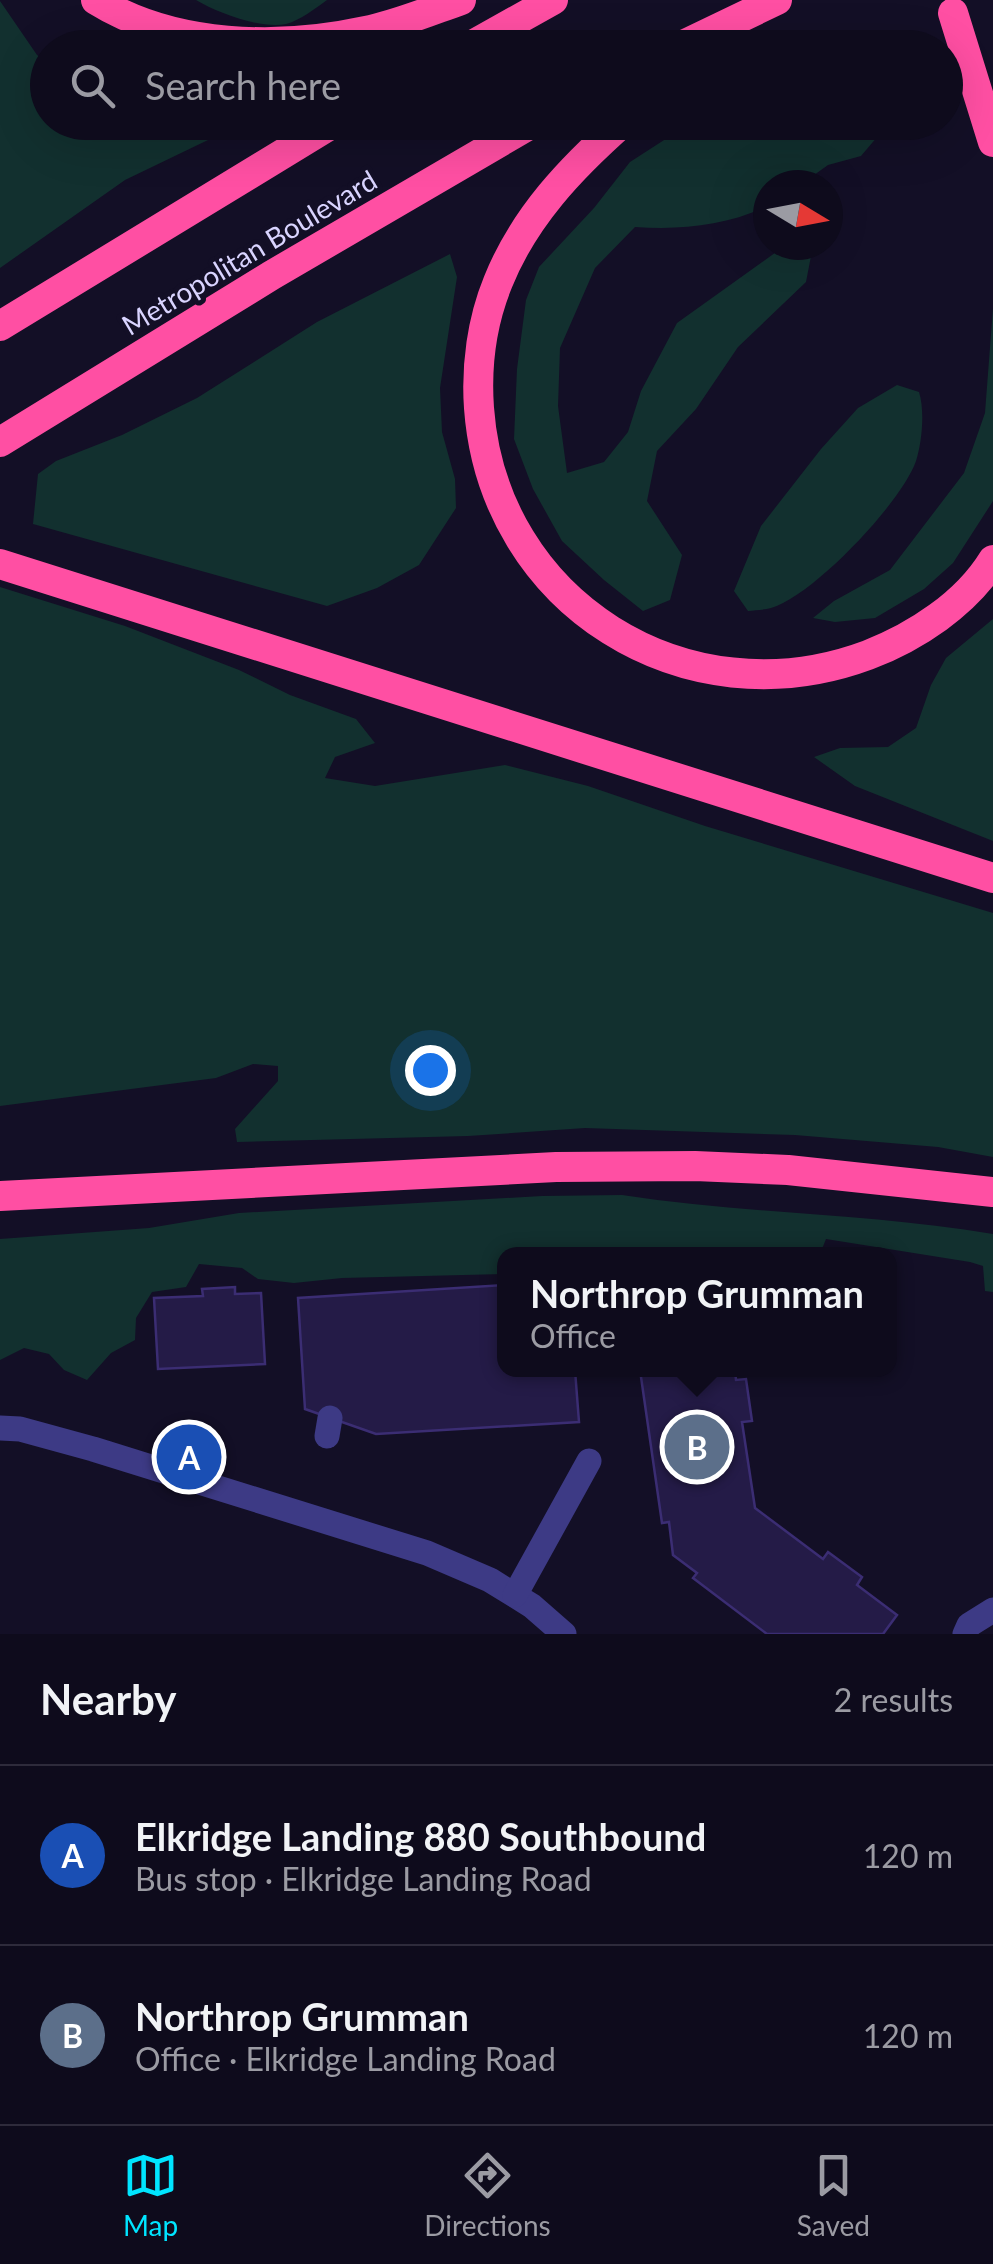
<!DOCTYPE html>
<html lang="en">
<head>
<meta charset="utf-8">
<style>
	body { margin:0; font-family:Lato,sans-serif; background:#171425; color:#f1f3f6 }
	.compass { position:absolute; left:753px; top:170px; width:90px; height:90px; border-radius:50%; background:#0e0b1c; box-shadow:0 10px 40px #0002; rotate:100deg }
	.you { position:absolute; left:430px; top:1070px; width:35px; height:35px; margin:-25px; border:8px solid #fff; border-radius:50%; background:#1a73e8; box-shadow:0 0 0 15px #1a73e833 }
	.badge { display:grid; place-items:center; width:65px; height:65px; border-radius:50%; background:#00e5ff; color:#fff; font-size:32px; font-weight:700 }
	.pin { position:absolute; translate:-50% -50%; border:5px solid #fff; box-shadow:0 2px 10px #0006 }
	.popup { position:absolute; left:497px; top:1247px; width:400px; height:130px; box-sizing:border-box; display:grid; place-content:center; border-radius:20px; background:#0e0b1c; filter:drop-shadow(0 2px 8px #0005); font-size:32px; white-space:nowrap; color:#9b9ba3 }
	.popup b { font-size:38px; color:#f1f3f6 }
	.popup::after { content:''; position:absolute; left:50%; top:100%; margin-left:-20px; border:20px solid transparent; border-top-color:#0e0b1c }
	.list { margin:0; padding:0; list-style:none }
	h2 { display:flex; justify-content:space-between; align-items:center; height:130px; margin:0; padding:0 40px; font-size:42px }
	h2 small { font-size:32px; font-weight:400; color:#9b9ba3 }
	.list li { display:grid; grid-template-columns:65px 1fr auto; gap:30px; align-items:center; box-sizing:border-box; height:180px; padding:0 40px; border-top:2px solid #2e2b3b }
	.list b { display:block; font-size:38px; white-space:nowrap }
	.list p { margin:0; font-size:32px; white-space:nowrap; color:#9b9ba3 }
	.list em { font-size:32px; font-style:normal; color:#9b9ba3 }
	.icon { flex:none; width:55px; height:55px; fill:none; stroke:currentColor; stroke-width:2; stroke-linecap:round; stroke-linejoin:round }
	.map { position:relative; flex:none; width:993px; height:1634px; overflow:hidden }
	.search { position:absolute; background:#0e0b1c; box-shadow:0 10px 40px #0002; left:30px; right:30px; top:30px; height:110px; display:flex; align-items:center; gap:25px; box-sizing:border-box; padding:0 35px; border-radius:55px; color:#9b9ba3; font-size:38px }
	.sheet { height:490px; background:#0e0b1c }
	nav { display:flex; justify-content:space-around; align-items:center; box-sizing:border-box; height:140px; border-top:2px solid #2e2b3b; background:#0e0b1c; font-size:28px; color:#9b9ba3 }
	nav a { display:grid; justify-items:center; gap:5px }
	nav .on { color:#00e5ff }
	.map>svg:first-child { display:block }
</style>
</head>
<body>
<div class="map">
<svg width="993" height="1634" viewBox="0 0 993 1634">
	<rect width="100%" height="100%" fill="#130f26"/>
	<g fill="#12302f">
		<path d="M196 0H327C316 8 299 21 286 24 260 29 218 13 196 0Z"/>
		<polygon points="0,1 37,55 47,62 48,122 223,123 208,140 125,180 0,268"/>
		<path d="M692 122 889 123 861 156 828 165 800 185H768V206C725 226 682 230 635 227L595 268 560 348 558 406 567 473 604 462 628 432 641 391 677 323 779 250 797 246 811 256 806 282 738 347 696 409 657 451 647 501 682 555 670 600 643 611 604 580 562 541 533 489 514 439 517 369 526 300 539 267 594 208 630 162Z"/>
		<polygon points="450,254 457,277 440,388 442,432 455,479 456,508 419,565 377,588 327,606 33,524 38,474 56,461 122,435 197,398 317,322"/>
		<polygon points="993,308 993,501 953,563 924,589 875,618 835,622 813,618 834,601 890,570 964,473 985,413"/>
		<path d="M897 385 919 392C925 411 922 442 916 461 902 502 813 596 771 608 764 610 755 610 748 611L734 591 761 526 821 449 858 408Z"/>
		<polygon points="0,587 125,626 239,670 290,695 356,719 375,743 335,757 325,778 375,786 505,765 588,786 705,826 993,913 993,1157 938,1147 795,1135 585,1128 468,1136 237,1142 235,1129 278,1081 278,1066 253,1064 216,1078 0,1106"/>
		<polygon points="993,619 993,841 855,786 814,757 840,748 888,747 916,728 931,685 946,658"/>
		<path d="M622 1195C745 1214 870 1213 993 1234V1292L985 1291 983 1266 970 1262 826 1239 820 1254H504V1274L342 1278 294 1283 258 1279 242 1268 199 1264 186 1287 152 1292 136 1318 135 1340 111 1353 87 1380 64 1370 49 1354 24 1348 0 1360V1239L149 1228 239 1213 542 1196Z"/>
	</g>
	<g fill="#241b47" stroke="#3b2d73" stroke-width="2.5">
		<polygon points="504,1285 504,1370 575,1370 579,1422 376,1434 305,1409 298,1298"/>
		<polygon points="235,1287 235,1294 261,1293 265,1364 158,1369 154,1298 203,1296 202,1289"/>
		<polygon points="640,1370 735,1370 736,1380 746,1379 752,1421 742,1422 755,1508 823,1559 828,1552 862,1577 857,1585 897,1615 883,1634 767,1634 693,1578 697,1573 673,1555 669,1522 662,1523"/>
	</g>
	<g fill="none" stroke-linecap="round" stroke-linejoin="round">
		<g stroke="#3d3a85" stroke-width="25">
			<polyline points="0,1428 20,1429 93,1449 427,1553 490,1580 532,1606 564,1634"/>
			<polyline points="327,1436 330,1418"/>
			<polyline points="515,1595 589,1461"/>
			<polyline points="965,1634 969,1625 993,1610"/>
		</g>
		<g stroke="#ff4fa3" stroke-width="30">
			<path d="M96 0C173 48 279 50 366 31 399 24 430 11 461 0"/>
			<polyline points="953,13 993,142"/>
			<polyline points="467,48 553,0"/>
			<polyline points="677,48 777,0"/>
			<path d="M623 122C571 168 524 217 498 282 482 321 476 366 479 408 493 603 686 723 868 655 915 637 966 604 993 560"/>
			<polyline points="0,326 335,122"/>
			<polyline points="0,442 272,275 534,122"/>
			<polyline points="0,564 993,878"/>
			<polyline points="0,1196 556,1167 695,1166 788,1170 993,1192"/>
		</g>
	</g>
	<g text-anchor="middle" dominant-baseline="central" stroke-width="10" stroke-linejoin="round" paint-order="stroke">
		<g font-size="28" fill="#d9d4ff" stroke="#130f26">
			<text transform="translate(249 252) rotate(-31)">Metropolitan Boulevard</text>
		</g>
	</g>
</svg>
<svg class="compass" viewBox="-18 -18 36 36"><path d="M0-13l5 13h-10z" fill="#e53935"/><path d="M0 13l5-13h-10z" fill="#9b9ba3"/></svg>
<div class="you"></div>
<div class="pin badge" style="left:189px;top:1457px;background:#1a4fb4">A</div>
<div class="pin badge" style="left:697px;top:1447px;background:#5c6f8a">B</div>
<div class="popup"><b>Northrop Grumman</b>Office</div>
<div class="search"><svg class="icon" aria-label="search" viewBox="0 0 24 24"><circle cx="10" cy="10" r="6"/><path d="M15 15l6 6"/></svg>Search here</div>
</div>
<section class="sheet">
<h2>Nearby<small>2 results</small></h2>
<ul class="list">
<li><span class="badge" style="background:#1a4fb4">A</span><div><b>Elkridge Landing 880 Southbound</b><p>Bus stop · Elkridge Landing Road</p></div><em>120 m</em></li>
<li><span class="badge" style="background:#5c6f8a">B</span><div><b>Northrop Grumman</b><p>Office · Elkridge Landing Road</p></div><em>120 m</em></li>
</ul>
</section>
<nav>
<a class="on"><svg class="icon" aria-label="map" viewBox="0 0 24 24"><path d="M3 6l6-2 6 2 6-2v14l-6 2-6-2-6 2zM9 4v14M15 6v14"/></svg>Map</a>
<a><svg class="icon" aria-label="directions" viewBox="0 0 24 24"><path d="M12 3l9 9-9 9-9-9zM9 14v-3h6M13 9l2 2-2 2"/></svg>Directions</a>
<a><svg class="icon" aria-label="saved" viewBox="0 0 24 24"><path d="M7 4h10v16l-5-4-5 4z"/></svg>Saved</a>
</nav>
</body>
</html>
